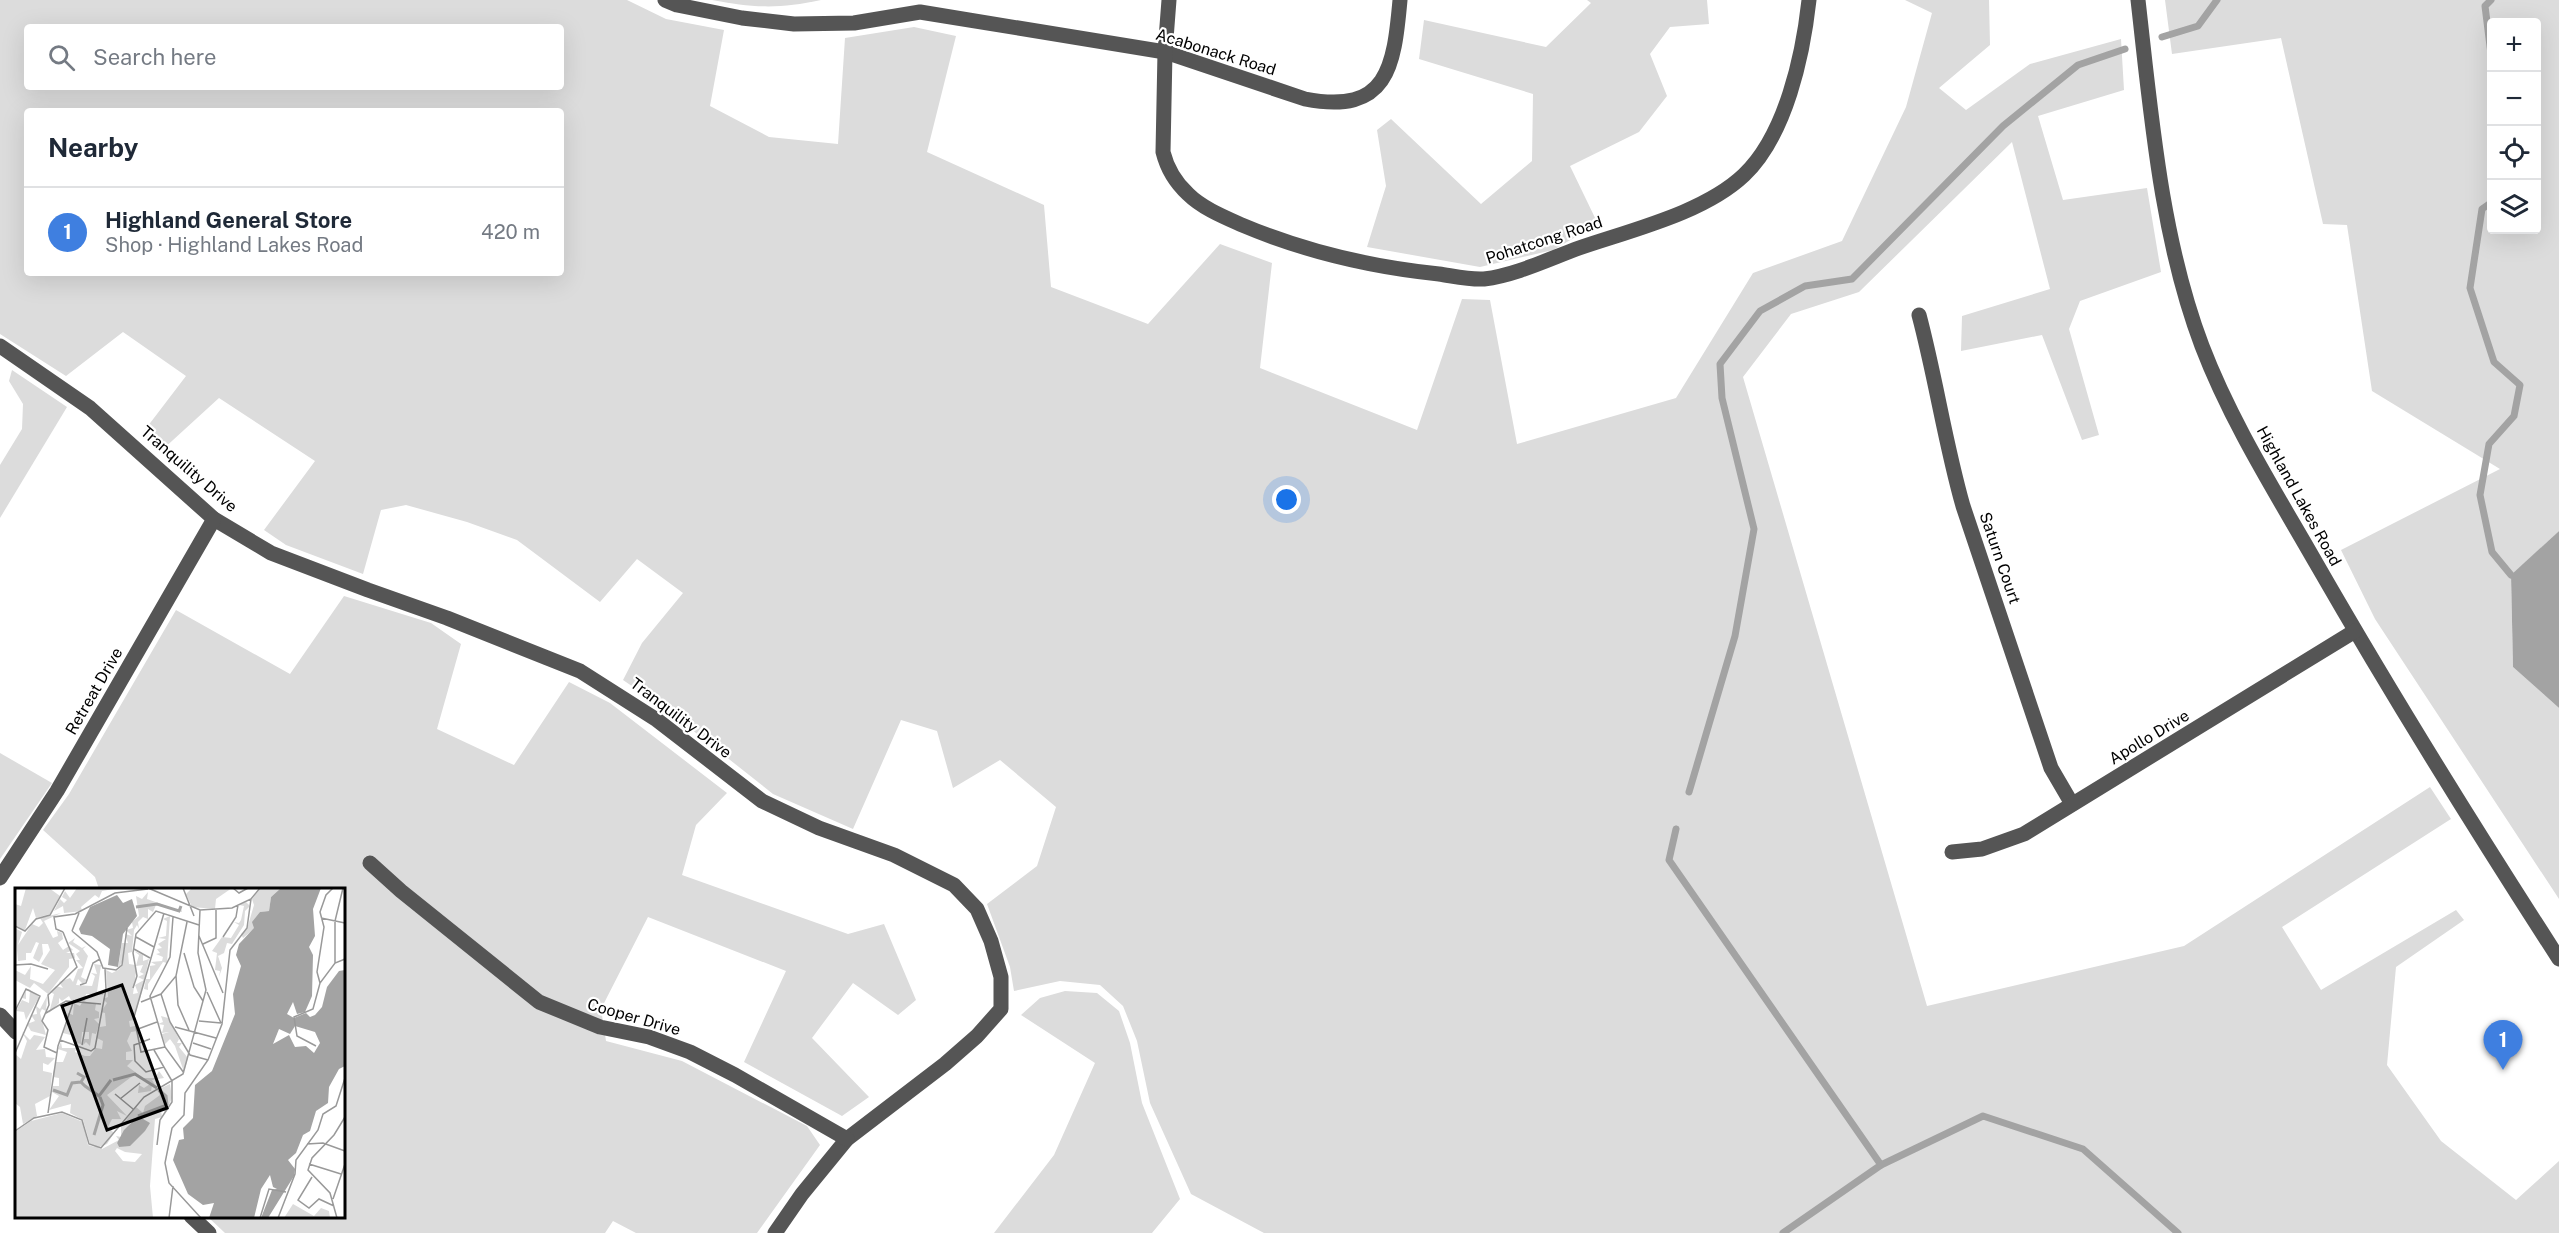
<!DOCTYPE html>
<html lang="en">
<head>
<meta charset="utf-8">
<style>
	body { margin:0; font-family:"Public Sans",sans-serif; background:#f2f2f3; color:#1f2937 }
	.controls { position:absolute; right:18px; top:18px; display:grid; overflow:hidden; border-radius:6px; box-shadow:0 6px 24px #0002 }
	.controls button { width:54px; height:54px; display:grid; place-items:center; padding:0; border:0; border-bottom:2px solid #e0e1e3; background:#fff; color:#1f2937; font:30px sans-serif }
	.you { position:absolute; left:1287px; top:500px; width:21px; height:21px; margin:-15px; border:4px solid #fff; border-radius:50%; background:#1a73e8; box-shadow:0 0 0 9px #1a73e833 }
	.badge { display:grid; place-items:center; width:39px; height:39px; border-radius:50%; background:#ea580c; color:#fff; font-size:20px; font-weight:700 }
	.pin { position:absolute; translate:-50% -50px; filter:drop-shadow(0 2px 3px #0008) }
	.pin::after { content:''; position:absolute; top:32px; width:21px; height:18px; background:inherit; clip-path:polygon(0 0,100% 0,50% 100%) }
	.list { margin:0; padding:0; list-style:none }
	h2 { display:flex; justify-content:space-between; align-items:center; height:78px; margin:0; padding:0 24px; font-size:26px }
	h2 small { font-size:20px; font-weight:400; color:#747a83 }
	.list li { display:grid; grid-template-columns:39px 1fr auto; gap:18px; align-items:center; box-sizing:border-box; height:90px; padding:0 24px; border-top:2px solid #e0e1e3 }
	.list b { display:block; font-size:22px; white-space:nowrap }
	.list p { margin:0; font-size:20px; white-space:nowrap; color:#747a83 }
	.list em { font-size:20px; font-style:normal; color:#747a83 }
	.icon { flex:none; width:33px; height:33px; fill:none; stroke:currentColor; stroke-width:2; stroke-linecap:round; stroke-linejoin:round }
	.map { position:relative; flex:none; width:2559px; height:1233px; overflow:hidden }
	.search { position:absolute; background:#fff; box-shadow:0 6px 24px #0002; left:24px; top:24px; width:540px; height:66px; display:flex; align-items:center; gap:15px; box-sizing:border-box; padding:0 21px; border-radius:6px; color:#747a83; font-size:22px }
	.panel { position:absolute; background:#fff; box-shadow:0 6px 24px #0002; left:24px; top:108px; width:540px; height:168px; border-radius:6px }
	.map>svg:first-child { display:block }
</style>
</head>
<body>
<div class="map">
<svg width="2559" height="1233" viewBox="0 0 2559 1233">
	<rect width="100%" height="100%" fill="#fff"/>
	<g fill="#dcdcdc" fill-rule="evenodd">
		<path d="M0 0H627L666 19 724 30 710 106 769 137 838 144 845 38 914 27 956 36 927 152 1044 205 1051 287 1148 324 1220 244 1272 263 1260 368 1417 430 1462 299 1490 300 1517 444 1676 398 1753 273 1842 241 1906 107 1932 13 1905 0H1989L1990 45 1939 88 1966 110 2030 64 2121 39 2124 90 2038 116 2063 200 2147 188 2161 272 2080 301 2069 329 2099 435 2082 440 2042 335 1961 351 1962 316 2050 289 2012 142 1859 292 1791 314 1743 377 1927 1006 2184 946 2430 787 2451 819 2282 927 2321 990 2456 910 2464 920 2396 967 2387 1065 2441 1141 2516 1200 2559 1161V1233H1264L1191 1194 1150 1103 1137 1041 1123 1006 1100 985 1060 981 1014 991 1010 967 987 904 1037 866 1056 807 1000 760 953 788 937 731 901 720 853 829 773 794 667 710 623 680 642 643 683 593 637 559 600 602 517 540 467 522 406 505 381 510 363 574 286 545 264 530 315 461 219 398 161 451 141 435 186 376 123 332 66 376 0 334ZM27 27H561V87H27ZM27 111H561V273H27Z"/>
		<path d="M712 0H821C780 9 753 8 712 0Z"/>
		<polygon points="1587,0 1707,0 1709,24 1670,27 1650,54 1667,96 1639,132 1570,166 1598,224 1553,250 1480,267 1367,247 1386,186 1377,130 1391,119 1481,204 1532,161 1533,94 1419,59 1424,20 1546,47 1591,3"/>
		<path d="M2165 0H2559V531L2511 576 2513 667 2559 708V899L2375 619 2341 550 2500 469 2372 391 2347 225 2323 224 2281 38 2172 54ZM2492 22H2536V230H2492Z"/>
		<polygon points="12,370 67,407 0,518 0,465 22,429 23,404 9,381"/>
		<polygon points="344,596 431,623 461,644 437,729 514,765 569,682 610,703 727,793 696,825 682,875 848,934 884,924 916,1000 898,1015 853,983 812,1038 869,1097 842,1116 744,1062 786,971 648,917 601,1009 606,1041 682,1061 807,1126 820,1145 757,1233 636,1233 613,1221 605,1233 225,1233 208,1217 344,1216 344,890 99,889 95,877 43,830 69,794 176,610 290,674"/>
		<polygon points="0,753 52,783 0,859"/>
		<polygon points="1065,991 1097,993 1119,1011 1130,1043 1142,1103 1180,1199 1152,1233 994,1233 1054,1155 1095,1063 1021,1015 1040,998"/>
	</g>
	<polygon fill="#a3a3a3" points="2559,531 2559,708 2513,667 2511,575"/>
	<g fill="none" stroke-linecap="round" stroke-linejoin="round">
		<g stroke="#a3a3a3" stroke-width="7">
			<polyline points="2491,0 2485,6 2492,62"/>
			<polyline points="2162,37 2198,26 2217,0"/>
			<polyline points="2492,202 2482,209 2470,288 2494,362 2520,385 2514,416 2489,444 2480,495 2492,552 2511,575"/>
			<polyline points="1689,792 1735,636 1754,529 1722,398 1720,364 1760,311 1805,286 1852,279 2003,126 2078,65 2125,49"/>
			<polyline points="1676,829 1669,860 1881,1165 1783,1233"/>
			<polyline points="1881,1165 1983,1116 2083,1149 2178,1233"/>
		</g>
		<g stroke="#555" stroke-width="15">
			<path d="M665 0 677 5 742 18 794 24 854 23 920 12 1165 52 1305 99C1388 115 1394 67 1400 0"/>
			<path d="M1169 0 1165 52 1163 152C1167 168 1175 182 1188 194 1202 208 1224 217 1242 225 1306 252 1371 267 1439 274 1453 276 1470 280 1484 279 1516 275 1549 259 1579 248 1631 230 1704 213 1744 175 1786 135 1803 55 1809 0"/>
			<path d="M2138 0C2151 114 2161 238 2202 346 2231 422 2276 493 2316 563 2393 697 2475 829 2559 959"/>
			<path d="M1919 315C1936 379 1945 443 1963 506L2051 768 2072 804"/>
			<polyline points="0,346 90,408 214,519 271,553 368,590 447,618 580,671 657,720 762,801 819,828 894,855 954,885 977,909 991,941 1001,977 1001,1009 977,1036 945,1064 847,1139 802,1194 775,1233"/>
			<polyline points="1952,852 1982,849 2024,834 2355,631"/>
			<polyline points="370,863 401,891 539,1002 600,1027 649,1037 690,1052 735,1075 847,1139"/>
			<polyline points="0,878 57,791 214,519"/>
			<polyline points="0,1015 16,1032"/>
			<polyline points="191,1216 209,1233"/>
		</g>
	</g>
	<g text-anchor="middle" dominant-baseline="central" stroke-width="4.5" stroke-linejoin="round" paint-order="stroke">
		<g font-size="16" fill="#000" stroke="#fff">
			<text transform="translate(1216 52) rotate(17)">Acabonack Road</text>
			<text transform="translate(1544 240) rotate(-18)">Pohatcong Road</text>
			<text transform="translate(189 469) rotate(41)">Tranquility Drive</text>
			<text transform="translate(2299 496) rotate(61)">Highland Lakes Road</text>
			<text transform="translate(2000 558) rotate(71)">Saturn Court</text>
			<text transform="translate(94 691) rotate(-60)">Retreat Drive</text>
			<text transform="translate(681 718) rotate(37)">Tranquility Drive</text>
			<text transform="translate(2149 737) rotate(-31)">Apollo Drive</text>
			<text transform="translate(634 1017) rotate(16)">Cooper Drive</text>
		</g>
	</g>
	<g transform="translate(15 888)">
		<rect width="330" height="330" fill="#fff"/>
		<path d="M11 0H34L45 8 35 26 21 30 18 20 10 42 0 37V16L6 18ZM62 0H99V1L87 3 84 10 80 7 66 19 67 23 49 25 48 18 39 23 45 11 49 15 52 12 47 9 50 3 55 10ZM177 0H217L201 11 200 21 177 19 171 6ZM246 0H266L256 9 254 23 245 24 240 40 228 50 226 46 232 41 239 17 237 11ZM133 4 132 11 163 22 166 18 167 24 141 17 138 24 133 21V31L128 29 123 34 124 41 122 37 119 42 117 64 113 65 114 76 120 77 121 84 118 106 123 105 120 97 129 92 123 89 129 86 125 84 128 77 121 78 124 67 119 63 128 67V73L134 71 125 111 118 132 114 133 115 139 120 138 122 143 116 144 112 153 117 163 111 164V172H118L112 178 128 190H140L144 183 149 190 137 192 142 200 137 197 136 203 123 205 124 197 129 200 135 196 119 187 92 207 112 228 102 223 106 231H97L93 239 99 245 92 256 82 260 75 256 68 232 55 225 56 216 34 222 44 208 37 204 38 198H44V190L38 189V185L41 174H48L52 164 43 161 46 154 47 160H61L60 164 70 168H75L81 160 87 161 88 153 82 150 85 139 91 138 90 125 86 124 92 115 88 111 93 109 91 82 97 85 103 82 108 77 107 74 106 76 103 81 108 46 107 55H113L110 46 117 48 111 42 118 40 117 34 124 28 121 8 127 11ZM231 14 235 18 230 23 229 37 217 56 212 55 209 65 203 68 207 80 204 89 205 83 200 82 202 65 197 63 207 49 216 50 224 37 219 34 224 35 226 32 229 18 224 17ZM46 25 29 33 38 50 43 48 42 43 47 45 48 51 43 55 48 62 54 58 58 62 51 65H59L60 70 54 71V79L33 106 19 95 15 100 0 92V82L10 87 16 78 15 91 28 96 40 82 26 76 35 62 33 56H27L28 66 24 74 18 70 24 55 21 54 16 65H11V72L3 73 0 40 7 44 3 57 17 36 24 39 28 35 25 30ZM155 28 152 75 148 74 133 96V102L129 101 131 91H135V78L141 77 136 74 147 73 148 69 141 66 145 65 142 61 147 60 143 56 151 51 143 50 151 48 152 33 148 31ZM60 50 58 54 67 60 71 58 68 61 73 68 66 89 72 92 68 96 63 91 61 97 77 98 80 88 76 85 82 86 79 76 86 77 82 104H89L88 107 71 106 70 113 56 112 54 108 47 113 44 110V115L34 125 39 106 35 104 41 98 48 100 44 94 55 90 58 94 63 81 68 80 61 72H65L61 66 65 63 53 55ZM12 101H14L24 109 11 132 9 124 1 123 7 112 14 115 15 103H11V111L7 110ZM32 108 31 123 27 121 25 125 31 147 16 143 12 136 20 133 16 127 22 126 21 118 25 121ZM68 113 81 116 80 122 84 124V130L79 131 84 136 81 146 77 145 75 158 71 154 68 157 69 151H74V144H67L66 156 58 154 59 148 48 145 53 125 58 127 59 115 65 118ZM146 128 153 130 164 151 162 155H167L164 159 173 170 169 184 160 158 155 151 150 156 147 146 154 144 147 145 149 137 143 136 148 134ZM7 144 15 152 19 147 30 149 21 162 30 161 31 169 40 170 33 177 28 175V183L37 185 35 208 20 216 22 228 8 236 5 219 0 215V166L6 171 12 153ZM155 196 157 210 151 224 146 222 147 229 140 231 135 298 138 330H0V244L16 233 47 225 68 234 73 257 87 261 104 252 101 248 106 249V239L121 219 128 225 130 218 145 207 142 202ZM117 233 133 237 104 259 102 255ZM102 260 110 264 127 266 120 274 108 273 100 263ZM278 316 299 328 306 320 314 323 315 330H269Z" fill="#dcdcdc" fill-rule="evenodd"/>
		<path d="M266 0H306L298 21 300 48 294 59 298 67 297 108 290 124 282 126 278 114 272 126 279 130 291 125 295 129 300 127 307 119 312 99 324 83 330 82V178L324 181 314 199 313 215 301 223 295 243 288 247 281 265 273 272 280 281 279 288 253 330H246L257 302 262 301 258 299 255 287 246 301 239 330H194L199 315 188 317 173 306 158 272 164 252 169 251 168 240 178 230 180 197 197 183 220 126 218 106 226 78 221 67 224 56 239 40 237 34 245 24 254 23 256 9ZM280 138 300 144 305 155 299 165 291 158 280 159 274 147 258 156 264 141 275 146ZM102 7 108 15 117 11 122 28 108 46 103 79 93 77 95 61 77 48 66 46 64 41 75 19ZM123 228 135 235 130 243 115 258 104 259 102 255 109 242Z" fill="#a3a3a3" fill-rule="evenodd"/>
		<path fill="none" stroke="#a3a3a3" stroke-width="3" d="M121 19 142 16 164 23 166 18M62 185 69 189 66 194 70 198 84 208 96 192M98 192 120 186 142 200M38 202 52 207 57 195 66 194M144 202 151 208 152 217M123 228 152 217M79 247 88 217 85 209"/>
		<path fill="none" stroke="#999" stroke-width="1.5" d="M133 0 185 22 217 20 236 11 245 0M155 0H168L179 28M218 0 224 5 233 0M149 25 119 129 126 164 150 159M158 29 155 69 135 108 150 159 169 185M306 30 330 35M0 38 10 43 21 31 35 27 50 0M57 43 82 64 88 80 101 82 107 77 112 40M57 43 64 25M48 44 41 41 39 29 60 26 100 5 133 1M184 48 208 105M121 49 139 59M208 49 221 29 223 17M188 56 201 50V22M119 61 135 70M169 65 179 99 188 113M320 75V33L328 0M0 77 16 76 33 81M161 88 163 117 174 142M305 95 302 84 309 39 305 24 311 7 318 0M65 97 71 95 78 75 85 71M118 100 122 88 118 65 121 46 141 23 184 37M192 104 206 135M146 106 155 134 175 167 193 172M126 114 146 106 161 88 172 34M0 123 11 101 25 108 0 165M31 125 51 113 86 116M184 133 206 135M160 139 201 150M123 141 142 134M135 151 119 157 120 173 131 184 149 179M45 152 76 163 80 160 91 101 90 81M178 155 196 161M67 157 72 130M301 158 282 148 279 129 298 121 305 95 320 75 330 71M139 162 157 193V214L145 232 142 257M42 165 29 159 33 142 27 133 34 117 33 107 62 79 48 44M100 206 118 221M105 211 125 195M33 225 43 158 59 112M0 243 19 230 47 224 67 232 74 256 86 260 129 209 168 186 191 102 183 65 185 22M292 256 308 255 330 263M294 276 326 286M297 289 283 312 294 320 304 311 319 318M318 311 330 276M154 330 158 298M186 330 154 295 150 275 157 240 169 227 170 205 193 172 207 136 215 62 232 40 236 11M245 330 254 301 271 304M263 330 280 286 281 272 303 242 308 226 321 218 330 190M322 330 315 305 293 282 297 270 319 247 330 229"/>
		<path fill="#000" fill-opacity="0.15" stroke="#000" stroke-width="3" d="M107 97 152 220 92 242 47 118Z"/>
		<rect width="330" height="330" fill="none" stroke="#000" stroke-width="3"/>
	</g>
</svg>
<div class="controls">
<button>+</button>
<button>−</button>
<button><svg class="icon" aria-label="locate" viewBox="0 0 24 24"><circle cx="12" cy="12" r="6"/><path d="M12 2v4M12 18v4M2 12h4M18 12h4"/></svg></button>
<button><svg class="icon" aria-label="layers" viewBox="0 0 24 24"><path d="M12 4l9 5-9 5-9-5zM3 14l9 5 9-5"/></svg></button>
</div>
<div class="you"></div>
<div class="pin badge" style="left:2503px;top:1070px;background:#3f7fe0">1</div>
<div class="search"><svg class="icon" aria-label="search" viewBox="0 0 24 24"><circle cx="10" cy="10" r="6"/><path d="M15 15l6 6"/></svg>Search here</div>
<section class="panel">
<h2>Nearby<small></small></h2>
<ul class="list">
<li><span class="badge" style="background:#3f7fe0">1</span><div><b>Highland General Store</b><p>Shop · Highland Lakes Road</p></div><em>420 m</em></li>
</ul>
</section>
</div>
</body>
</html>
